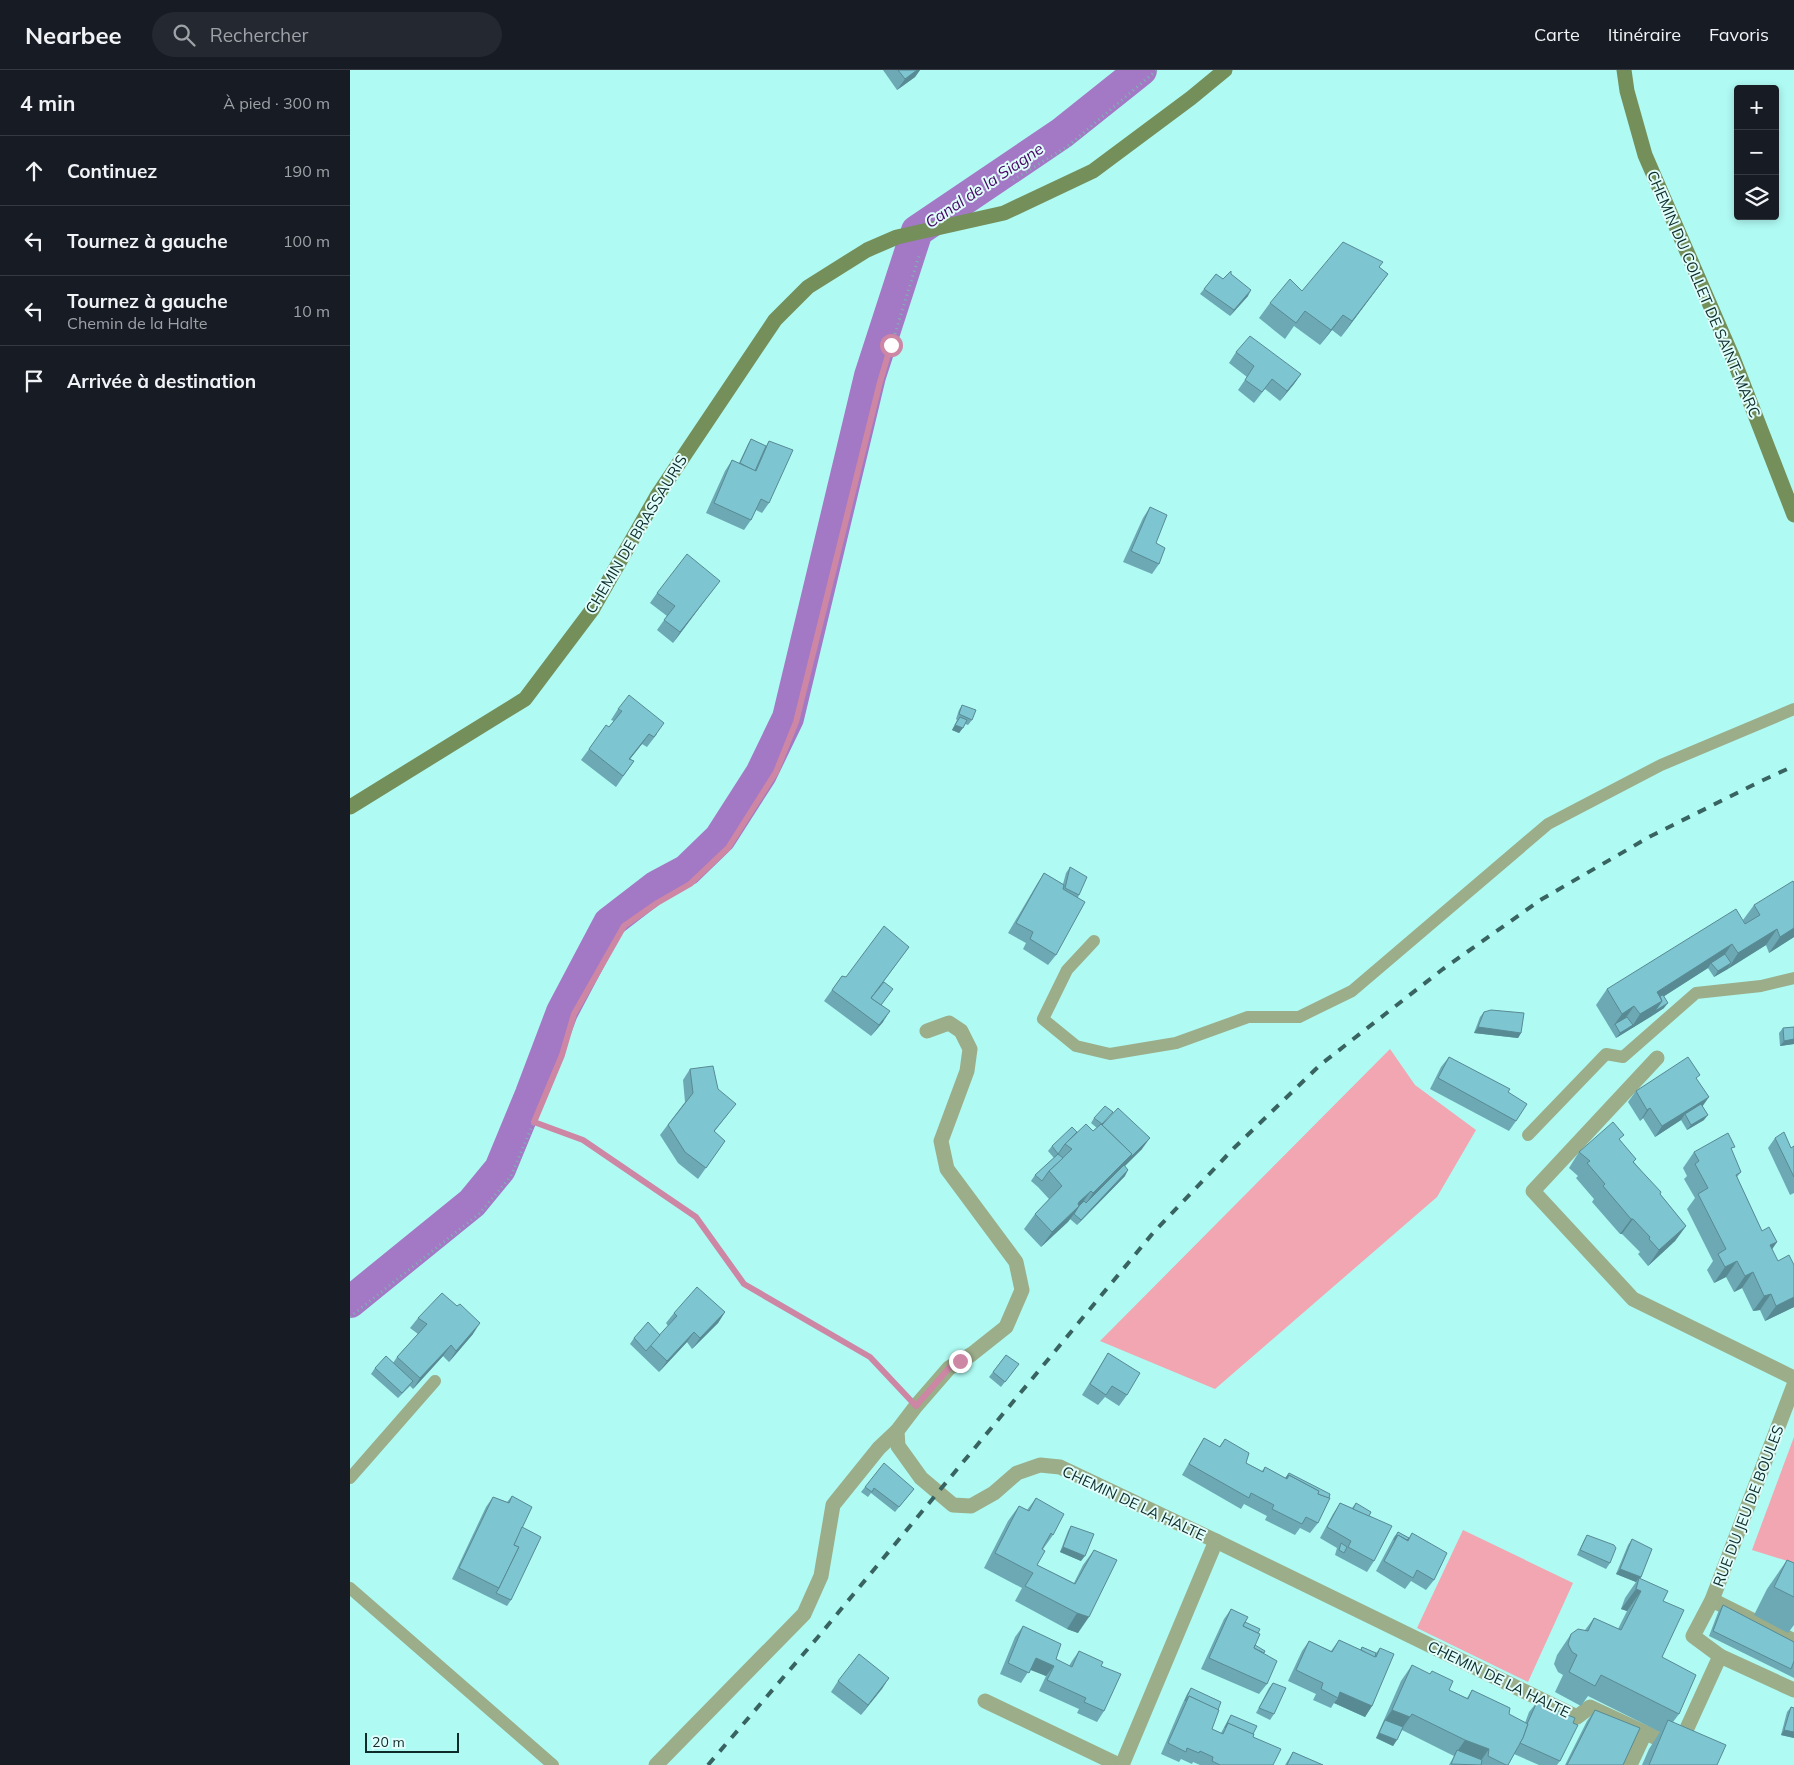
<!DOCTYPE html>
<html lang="fr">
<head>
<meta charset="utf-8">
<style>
	body { margin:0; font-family:Mulish,sans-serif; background:#242831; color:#f1f3f6 }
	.controls { position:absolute; right:15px; top:15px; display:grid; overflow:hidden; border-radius:5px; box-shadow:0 2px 8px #0003 }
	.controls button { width:45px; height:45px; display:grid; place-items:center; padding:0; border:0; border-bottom:1px solid #363941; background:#171b24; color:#f1f3f6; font:25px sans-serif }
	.scale { position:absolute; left:15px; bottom:12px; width:94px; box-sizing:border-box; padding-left:5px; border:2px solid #0c2b29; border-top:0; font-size:14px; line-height:18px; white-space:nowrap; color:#0c2b29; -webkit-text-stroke:4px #e1fdfb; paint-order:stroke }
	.stop { position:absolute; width:15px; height:15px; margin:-11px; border:4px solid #cd86a4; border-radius:50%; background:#fff }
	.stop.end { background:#cd86a4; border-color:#fff; box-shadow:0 1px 5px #0008 }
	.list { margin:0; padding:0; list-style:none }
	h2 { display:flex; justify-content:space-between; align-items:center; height:65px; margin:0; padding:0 20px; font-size:21px }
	h2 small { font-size:16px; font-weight:400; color:#9ea1a6 }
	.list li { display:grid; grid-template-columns:32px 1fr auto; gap:15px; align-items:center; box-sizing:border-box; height:70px; padding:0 20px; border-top:1px solid #363941 }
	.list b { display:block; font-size:19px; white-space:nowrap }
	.list p { margin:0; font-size:16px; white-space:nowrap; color:#9ea1a6 }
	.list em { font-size:16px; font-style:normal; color:#9ea1a6 }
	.icon { flex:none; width:28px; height:28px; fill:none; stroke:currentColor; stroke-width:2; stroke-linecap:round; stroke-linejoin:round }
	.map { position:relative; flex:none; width:1444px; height:1695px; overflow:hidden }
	header { display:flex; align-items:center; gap:30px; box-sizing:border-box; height:70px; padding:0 25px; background:#171b24; border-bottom:1px solid #363941 }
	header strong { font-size:24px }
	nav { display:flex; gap:28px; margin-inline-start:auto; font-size:18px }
	.search { width:350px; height:45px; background:#242831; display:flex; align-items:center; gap:12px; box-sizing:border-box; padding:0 18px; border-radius:28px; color:#9ea1a6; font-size:19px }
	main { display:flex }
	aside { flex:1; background:#171b24 }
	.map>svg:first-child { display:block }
</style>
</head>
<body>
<header>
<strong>Nearbee</strong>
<div class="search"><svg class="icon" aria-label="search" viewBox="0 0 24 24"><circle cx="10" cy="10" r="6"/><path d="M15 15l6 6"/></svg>Rechercher</div>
<nav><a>Carte</a><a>Itinéraire</a><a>Favoris</a></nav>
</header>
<main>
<aside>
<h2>4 min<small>À pied · 300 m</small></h2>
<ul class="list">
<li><svg class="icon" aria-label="ahead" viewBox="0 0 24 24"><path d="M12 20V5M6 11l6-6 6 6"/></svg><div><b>Continuez</b></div><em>190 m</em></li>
<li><svg class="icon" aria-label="left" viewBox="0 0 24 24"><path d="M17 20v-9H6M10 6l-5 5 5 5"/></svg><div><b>Tournez à gauche</b></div><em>100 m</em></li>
<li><svg class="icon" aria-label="left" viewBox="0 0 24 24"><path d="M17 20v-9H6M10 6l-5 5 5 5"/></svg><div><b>Tournez à gauche</b><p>Chemin de la Halte</p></div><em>10 m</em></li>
<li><svg class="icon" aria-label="arrive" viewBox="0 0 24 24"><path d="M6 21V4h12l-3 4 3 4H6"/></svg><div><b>Arrivée à destination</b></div></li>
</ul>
</aside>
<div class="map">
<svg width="1444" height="1695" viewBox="0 0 1444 1695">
	<rect width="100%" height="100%" fill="#affaf3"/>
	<g fill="#f1a6b1">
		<polygon points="1040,979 1065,1015 1126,1060 1087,1127 865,1319 750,1271"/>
		<polygon points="1444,1367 1444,1493 1402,1480"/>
		<polygon points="1113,1460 1223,1513 1178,1612 1067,1558"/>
	</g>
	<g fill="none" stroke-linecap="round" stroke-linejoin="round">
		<polyline stroke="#a378c4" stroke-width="32" points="0,1232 122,1133 150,1099 181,1024 212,942 259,853 307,816 337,800 370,768 411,704 438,648 520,306 567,161 712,63 791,0"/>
		<g stroke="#7ab7b1" stroke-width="3" stroke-dasharray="1 4" stroke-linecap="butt">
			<polyline points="663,110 718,76 807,0"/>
			<polyline points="184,1052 233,1070 346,1147 394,1214 520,1287 551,1319"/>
			<polyline points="0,1247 130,1143 161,1106 212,985 225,944 274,856 307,833 340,814 378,778 427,702 446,652 530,312 569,186"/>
		</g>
		<g stroke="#9bad89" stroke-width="12">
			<polyline points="744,871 717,900 693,949 726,976 760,984 826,973 898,947 949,947 1002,921 1198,754 1311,695 1444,639"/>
			<polyline points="1178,1065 1256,984 1273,987 1346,923 1411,916 1444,908"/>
			<polyline points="0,1408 85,1311"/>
			<polyline points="0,1518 203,1695"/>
		</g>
		<g stroke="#9bad89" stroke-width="15">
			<polyline points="577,961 599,953 611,961 620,979 617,1001 591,1071 597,1099 666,1192 672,1220 656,1257 622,1284 599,1298 566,1336 547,1361 548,1376 571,1408 603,1435 621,1436 644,1423 667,1403 690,1395 710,1397 866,1471 1227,1647 1240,1637 1328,1678 1370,1586 1444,1620"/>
			<polyline points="1307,988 1183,1121 1283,1229 1444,1308"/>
			<polyline points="1362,1530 1444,1571"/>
			<polyline points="1370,1586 1343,1566 1362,1530 1444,1315"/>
			<polyline points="635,1631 769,1695"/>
			<polyline points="306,1695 454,1544 471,1506 483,1435 529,1378 547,1361"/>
			<polyline points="772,1695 866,1471"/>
			<polyline points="1280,1695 1295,1663"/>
		</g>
		<g stroke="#758f5a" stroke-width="15">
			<polyline points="1274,0 1277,21 1295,85 1383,288 1444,445"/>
			<polyline points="0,737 175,629 242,540 307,426 425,250 458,217 517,180 547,167 654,143 743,101 841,28 875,0"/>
		</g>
		<polyline stroke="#386360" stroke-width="4" stroke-dasharray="9 9" stroke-linecap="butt" points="358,1695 468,1567 803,1163 884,1078 970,995 1093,899 1192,829 1301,766 1409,712 1444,696"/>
	</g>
	<g fill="#6ca9b5">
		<polygon points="533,0 570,0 565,7 547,20"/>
		<polygon points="1029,197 1038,204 991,267 982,260 970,275 944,256 935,269 909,248 920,233 952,221"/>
		<polygon points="866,204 873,209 881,204 898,226 880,246 850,224"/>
		<polygon points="886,282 951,304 944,314 930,331 915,319 904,333 888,320 897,307 879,293"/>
		<polygon points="401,369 416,376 419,371 419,433 412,443 406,440 401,450 394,460 356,443 375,401 382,390 389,393 398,374"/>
		<polygon points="800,437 809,494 802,504 773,492 793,448"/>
		<polygon points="362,521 323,573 307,560 317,546 300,533 307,523"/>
		<polygon points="612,635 622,650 618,655 615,654 609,663 602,660 607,650 606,649 609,640"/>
		<polygon points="268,639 307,664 297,677 292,674 280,689 284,691 266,717 231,690 239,679 264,651 261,650"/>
		<polygon points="720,797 729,825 706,885 698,895 673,879 676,873 658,863 687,814 694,803 713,814 716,803"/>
		<polygon points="1444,813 1444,867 1419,883 1416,875 1364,907 1358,898 1314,926 1314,938 1266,968 1246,935 1257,919 1395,854 1393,850 1404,835"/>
		<polygon points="559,877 523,926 531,935 533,952 521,966 474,931 492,906 496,907"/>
		<polygon points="1134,942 1171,963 1168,968 1124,963 1130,947"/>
		<polygon points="1444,957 1444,974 1430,976 1429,963 1433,958"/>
		<polygon points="1099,987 1158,1022 1166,1051 1159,1061 1080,1019 1091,997"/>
		<polygon points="340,999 378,1044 364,1062 375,1071 348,1109 328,1093 310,1065 335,1032 333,1010"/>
		<polygon points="1347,1010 1353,1036 1354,1050 1337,1060 1331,1050 1305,1067 1293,1048 1290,1051 1278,1032 1286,1021"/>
		<polygon points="744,1048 792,1079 774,1096 775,1106 727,1155 720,1149 691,1177 674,1159 685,1144 699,1129 688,1117 681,1111 685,1105 704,1088 698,1081 702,1076 727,1062 743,1061 747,1058 741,1053"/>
		<polygon points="1425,1068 1441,1078 1444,1076 1444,1123 1440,1125 1418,1078"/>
		<polygon points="1270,1070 1284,1092 1336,1156 1325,1171 1298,1196 1288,1184 1290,1182 1272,1164 1270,1164 1242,1132 1244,1129 1226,1108 1228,1106 1219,1098 1229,1082"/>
		<polygon points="1382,1081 1391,1102 1387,1107 1412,1161 1427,1172 1422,1179 1444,1237 1415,1251 1410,1240 1403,1241 1392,1218 1384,1222 1376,1207 1364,1213 1357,1200 1363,1191 1337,1139 1345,1128 1334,1109 1337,1106 1333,1098 1344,1082"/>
		<polygon points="375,1242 368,1253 342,1279 337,1272 309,1302 280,1274 284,1268 310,1265 318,1256 316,1253 324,1243"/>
		<polygon points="68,1248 123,1264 99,1292 93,1286 63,1319 60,1316 48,1328 21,1304 25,1298 43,1293 47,1287 68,1264 60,1258"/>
		<polygon points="758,1283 777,1325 769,1336 755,1327 748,1335 732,1325"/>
		<polygon points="656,1285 665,1299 651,1317 639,1307"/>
		<polygon points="854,1368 869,1377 875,1369 896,1393 912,1401 915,1397 935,1408 939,1403 968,1453 960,1463 950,1458 945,1465 915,1450 917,1446 894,1434 891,1439 832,1405 847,1379"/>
		<polygon points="515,1417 564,1419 545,1442 521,1423 518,1427 511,1422"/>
		<polygon points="162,1426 172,1457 161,1530 157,1536 102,1509 136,1437 143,1427 157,1432"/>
		<polygon points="686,1428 703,1465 693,1479 687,1495 724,1513 733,1495 744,1480 728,1563 717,1559 665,1531 672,1518 634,1498 658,1451 669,1436 677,1440"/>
		<polygon points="990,1433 1002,1438 1006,1433 1019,1446 1024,1491 1017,1502 985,1485 987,1478 970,1468 983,1444"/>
		<polygon points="721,1456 731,1491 710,1482 718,1461"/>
		<polygon points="1048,1462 1059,1468 1062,1463 1084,1510 1076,1520 1061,1511 1055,1519 1026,1501 1044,1467"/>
		<polygon points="1237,1465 1260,1493 1256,1499 1227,1485 1234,1470"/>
		<polygon points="1282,1469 1291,1507 1290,1509 1313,1531 1312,1587 1329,1644 1323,1652 1367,1695 1292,1695 1299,1679 1310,1662 1238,1626 1231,1636 1205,1622 1213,1605 1208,1602 1204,1594 1207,1585 1221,1564 1235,1560 1244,1548 1268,1559 1277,1541 1271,1539 1275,1528 1286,1512 1266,1504 1278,1475"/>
		<polygon points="1437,1490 1444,1493 1444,1555 1438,1563 1404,1545 1417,1519"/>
		<polygon points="1373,1535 1444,1572 1444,1608 1359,1566 1369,1540"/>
		<polygon points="881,1539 895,1552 905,1575 914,1583 917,1614 909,1624 851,1599 874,1549"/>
		<polygon points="673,1556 706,1589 719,1596 722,1591 729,1581 751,1596 754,1641 747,1652 727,1643 729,1639 689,1621 696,1606 680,1599 671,1613 650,1604 665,1567"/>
		<polygon points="989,1570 1010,1580 1012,1577 1026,1583 1030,1578 1022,1636 1015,1647 984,1633 981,1638 963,1630 966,1624 938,1611 952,1581 959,1571 981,1581"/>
		<polygon points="1062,1595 1099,1620 1117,1628 1122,1620 1159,1644 1175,1653 1179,1642 1187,1632 1223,1653 1210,1691 1207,1695 1189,1695 1164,1684 1158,1695 1099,1695 1104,1686 1052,1660 1043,1676 1026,1668 1051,1611"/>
		<polygon points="539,1608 511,1645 481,1622 488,1611"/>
		<polygon points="923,1613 924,1644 920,1650 906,1643 919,1618"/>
		<polygon points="841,1618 868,1640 862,1659 871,1663 878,1650 881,1645 903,1664 903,1667 923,1695 850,1695 843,1692 842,1694 831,1689 829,1692 811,1684 831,1637 837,1624"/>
		<polygon points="1441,1637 1444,1638 1444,1668 1431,1665 1437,1642"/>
		<polygon points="1245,1640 1273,1695 1215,1695 1237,1651"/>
		<polygon points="943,1682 973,1695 935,1695"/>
	</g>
	<g fill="#588a93">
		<polygon points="567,0 570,0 565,7 547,20 555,9"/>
		<polygon points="1038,204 1027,219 991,267 1002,251"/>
		<polygon points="901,220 898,226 880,246 884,240"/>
		<polygon points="993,245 982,260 970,275 981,260"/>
		<polygon points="951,304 944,314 930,331 937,321"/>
		<polygon points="370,511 362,521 323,573 330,562"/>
		<polygon points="605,655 613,658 609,663 602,660"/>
		<polygon points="299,664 292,674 272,699 279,689"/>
		<polygon points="1444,858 1444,867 1419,883 1430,867"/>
		<polygon points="1427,859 1416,875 1378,899 1388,883"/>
		<polygon points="1382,874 1371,890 1361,893 1358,898 1302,934 1307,922"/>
		<polygon points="1381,893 1378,899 1364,907 1368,901"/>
		<polygon points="1312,931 1302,946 1266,968 1270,963 1283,955 1290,944"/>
		<polygon points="1318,933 1314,938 1302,946 1305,941"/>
		<polygon points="1284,936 1273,952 1265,954 1261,959 1272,944"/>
		<polygon points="540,941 533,952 521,966 529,955"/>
		<polygon points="1128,957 1171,963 1168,968 1124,963"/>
		<polygon points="1444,969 1444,974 1430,976 1434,971"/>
		<polygon points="1359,1027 1352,1037 1335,1044 1331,1050 1305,1067 1312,1056"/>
		<polygon points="1300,1038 1293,1048 1290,1051 1297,1040"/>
		<polygon points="1358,1045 1354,1050 1337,1060 1341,1055"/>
		<polygon points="800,1068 792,1079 733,1138 743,1123 782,1084"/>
		<polygon points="778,1100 775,1106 727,1155 731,1150"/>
		<polygon points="741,1121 718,1152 691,1177 702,1162 729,1132"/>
		<polygon points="1281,1149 1283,1149 1272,1164 1270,1164"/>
		<polygon points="1336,1156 1325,1171 1298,1196 1309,1180"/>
		<polygon points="1427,1172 1416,1188 1420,1175"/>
		<polygon points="1387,1191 1376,1207 1364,1213 1375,1197"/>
		<polygon points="1403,1202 1392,1218 1384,1222 1395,1206"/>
		<polygon points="1421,1224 1410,1240 1403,1241 1414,1226"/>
		<polygon points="1444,1227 1444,1237 1415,1251 1426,1236"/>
		<polygon points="375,1242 368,1253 342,1279 350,1268"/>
		<polygon points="130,1253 123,1264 99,1292 106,1281"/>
		<polygon points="344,1262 337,1272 309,1302 317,1291"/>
		<polygon points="101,1275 93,1286 63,1319 70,1308"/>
		<polygon points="713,1477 735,1486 731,1491 710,1482"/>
		<polygon points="1270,1499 1291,1507 1288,1512 1289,1508 1286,1512 1266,1504"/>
		<polygon points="1286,1519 1291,1521 1277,1541 1271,1539"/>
		<polygon points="727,1543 739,1547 728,1563 717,1559"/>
		<polygon points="686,1588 704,1596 696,1606 678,1599"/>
		<polygon points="539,1608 532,1619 511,1645 518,1635"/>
		<polygon points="990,1622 1022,1636 1015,1647 984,1633 988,1628"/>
		<polygon points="1042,1640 1060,1647 1049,1663 1035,1650"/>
		<polygon points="1434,1660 1444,1662 1444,1668 1431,1665"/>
		<polygon points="1029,1663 1047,1670 1043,1676 1026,1668"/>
		<polygon points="1115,1670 1139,1679 1128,1695 1107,1680 1104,1686"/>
	</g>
	<g fill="#7ec5d2" stroke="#588a93">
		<polygon points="548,0 567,0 555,9"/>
		<polygon points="993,172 1033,192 1029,197 1038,204 1002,251 993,245 981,260 955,241 946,253 920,233 940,209 952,221"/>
		<polygon points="881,201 881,204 901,220 884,240 854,219 866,204 873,209"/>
		<polygon points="900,266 951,304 937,321 922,309 912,322 895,310 904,296 886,282"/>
		<polygon points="401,369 416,376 405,401 390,393"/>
		<polygon points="419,371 443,380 419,433 411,429 401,450 364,433 382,390 406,401"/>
		<polygon points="800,437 817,445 806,473 815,478 809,494 781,481"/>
		<polygon points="337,484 370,511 330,562 314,550 325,536 307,523"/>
		<polygon points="279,625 314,653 304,667 299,664 279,689 284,691 273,706 239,679 256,655 259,657 272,641 268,639"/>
		<polygon points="612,635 626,640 622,650 609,644"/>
		<polygon points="610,647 617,650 613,658 605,655"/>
		<polygon points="720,797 737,807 729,825 715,818"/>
		<polygon points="694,803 714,815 713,819 735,832 706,885 680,869 683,862 666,853"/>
		<polygon points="1443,811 1444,813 1444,858 1430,867 1427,859 1388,883 1382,874 1307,922 1312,931 1290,944 1284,936 1272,944 1257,919 1386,839 1395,854 1410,845 1404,835"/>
		<polygon points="534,856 559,877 521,928 540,941 529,955 482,920 492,906 496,907"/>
		<polygon points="1375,884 1381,893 1368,901 1361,893"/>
		<polygon points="534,912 543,919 531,935 521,928"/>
		<polygon points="1313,925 1318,933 1305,941 1312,931 1310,926"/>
		<polygon points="1141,940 1174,943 1171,963 1128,957 1134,942"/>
		<polygon points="1277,947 1283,955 1270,963 1265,954"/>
		<polygon points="1444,957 1444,969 1434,971 1433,958"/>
		<polygon points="1099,987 1160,1019 1158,1022 1177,1034 1166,1051 1088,1008"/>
		<polygon points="1338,987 1350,1005 1346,1008 1359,1027 1312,1056 1300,1038 1297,1040 1286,1021"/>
		<polygon points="363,996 368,1019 386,1034 364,1061 375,1071 356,1098 335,1082 318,1055 343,1023 340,999"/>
		<polygon points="1351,1034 1358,1045 1341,1055 1335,1044"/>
		<polygon points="755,1036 763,1042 752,1054 744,1048"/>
		<polygon points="768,1038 800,1068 779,1089 782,1084 752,1055"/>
		<polygon points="1263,1052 1274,1065 1269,1069 1286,1089 1283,1092 1311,1122 1310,1124 1336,1156 1309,1180 1299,1169 1300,1167 1283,1149 1281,1149 1253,1116 1255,1114 1237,1093 1240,1091 1229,1082"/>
		<polygon points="736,1054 743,1061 751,1054 782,1084 743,1123 741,1121 729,1132 728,1134 729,1136 702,1162 685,1144 712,1116 699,1101 722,1079 715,1074"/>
		<polygon points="722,1057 727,1062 715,1074 708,1084 702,1076"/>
		<polygon points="1434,1062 1441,1078 1444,1076 1444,1107 1425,1068"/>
		<polygon points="1378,1063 1385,1077 1381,1078 1391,1102 1386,1105 1412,1161 1419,1157 1427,1172 1420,1175 1428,1191 1439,1185 1444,1195 1444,1227 1426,1236 1421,1224 1414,1226 1403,1202 1395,1206 1387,1191 1375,1197 1368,1184 1376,1179 1348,1124 1358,1118 1345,1094 1349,1091 1344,1082"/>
		<polygon points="708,1084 713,1088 699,1101 692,1111 685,1105"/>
		<polygon points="774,1095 778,1100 731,1150 724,1144 729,1136 734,1131 736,1133"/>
		<polygon points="347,1217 375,1242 350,1268 344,1262 317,1291 300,1275 327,1246 324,1243"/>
		<polygon points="92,1223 107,1236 110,1234 130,1253 106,1281 101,1275 70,1308 47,1287 77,1254 68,1248"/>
		<polygon points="298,1252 310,1265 296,1281 284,1268"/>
		<polygon points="758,1283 790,1303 777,1325 762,1316 756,1325 740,1314"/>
		<polygon points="656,1285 669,1294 655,1312 643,1302"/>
		<polygon points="36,1286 63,1311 52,1323 25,1298"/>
		<polygon points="854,1368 870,1377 875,1369 899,1383 896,1393 913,1402 915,1397 937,1409 939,1405 969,1421 968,1424 980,1428 968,1453 956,1447 952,1454 922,1439 924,1435 901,1423 899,1428 839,1394"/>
		<polygon points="534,1393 564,1419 549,1437 524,1418 522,1422 515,1417"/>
		<polygon points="939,1403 980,1424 979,1428 968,1424 969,1421 939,1405 936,1408"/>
		<polygon points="162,1426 182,1437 164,1475 169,1477 149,1518 109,1498 143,1427 159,1433"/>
		<polygon points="686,1428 714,1444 703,1465 701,1463 692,1479 695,1481 687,1495 725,1514 744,1480 767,1490 739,1547 727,1543 675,1516 683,1503 645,1483 669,1436 679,1441"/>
		<polygon points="990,1433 1042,1456 1024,1491 998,1477 1001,1471 977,1457"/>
		<polygon points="1006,1433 1021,1442 1019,1446 1003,1439"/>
		<polygon points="721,1456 744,1464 735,1486 713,1477"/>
		<polygon points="172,1457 191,1467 161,1530 146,1523 149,1518 169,1477 164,1475"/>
		<polygon points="1048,1462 1059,1468 1057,1470 1048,1465 1044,1470"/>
		<polygon points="1062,1463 1097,1483 1084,1510 1067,1500 1063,1508 1034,1491 1048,1465 1058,1471"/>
		<polygon points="1237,1465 1264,1475 1266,1478 1260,1493 1230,1480"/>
		<polygon points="1282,1469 1302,1479 1291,1507 1270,1499"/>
		<polygon points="991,1473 997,1477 994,1483 989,1480"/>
		<polygon points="1437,1490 1444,1493 1444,1527 1424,1517"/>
		<polygon points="1289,1508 1318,1521 1313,1531 1334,1540 1312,1587 1346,1605 1329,1644 1251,1605 1245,1616 1219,1602 1227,1585 1222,1582 1218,1574 1221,1564 1228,1559 1238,1561 1244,1548 1271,1560 1291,1521 1286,1519"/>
		<polygon points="1373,1535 1444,1572 1444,1591 1441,1599 1363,1561"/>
		<polygon points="881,1539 898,1547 893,1556 910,1564 904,1578 927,1591 917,1614 859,1588"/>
		<polygon points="895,1552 910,1559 908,1563 893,1556"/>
		<polygon points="673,1556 711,1574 706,1589 722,1597 729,1581 753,1592 751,1596 771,1604 754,1641 734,1632 736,1628 697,1610 704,1596 686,1588 679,1603 658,1593"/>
		<polygon points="989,1570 1026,1587 1030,1578 1044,1584 1022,1636 990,1622 988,1628 971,1619 973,1613 946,1600 959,1571 982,1582"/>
		<polygon points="905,1575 915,1581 914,1583 904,1578"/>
		<polygon points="1012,1577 1026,1583 1025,1587 1011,1580"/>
		<polygon points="509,1584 539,1608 518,1635 488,1611"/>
		<polygon points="1062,1595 1080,1604 1082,1601 1103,1611 1099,1620 1118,1629 1122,1620 1160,1638 1159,1644 1178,1654 1173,1668 1158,1695 1156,1695 1138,1686 1139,1679 1115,1670 1062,1644 1060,1647 1042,1640"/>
		<polygon points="923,1613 936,1618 924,1644 909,1638"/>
		<polygon points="841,1618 871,1632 868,1640 839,1626 835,1631"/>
		<polygon points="839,1626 869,1640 862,1659 873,1664 878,1653 904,1664 903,1667 931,1679 923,1695 870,1695 862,1691 863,1687 850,1681 849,1683 837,1678 836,1682 818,1673"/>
		<polygon points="1187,1632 1225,1648 1223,1653 1228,1655 1210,1691 1170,1673 1173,1668 1178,1654 1177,1654"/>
		<polygon points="1441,1637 1444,1638 1444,1662 1434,1660"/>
		<polygon points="1245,1640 1290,1658 1273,1695 1217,1695"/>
		<polygon points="881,1645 907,1656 903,1664 878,1653 875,1658"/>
		<polygon points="1035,1650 1053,1657 1047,1670 1029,1663"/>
		<polygon points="1318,1650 1376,1675 1367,1695 1299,1695"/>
		<polygon points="1107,1680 1132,1690 1131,1695 1101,1694"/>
		<polygon points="943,1682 973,1695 937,1695"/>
	</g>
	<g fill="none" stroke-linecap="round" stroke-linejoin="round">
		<polyline stroke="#cd86a4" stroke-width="6" points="541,275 530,312 446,652 426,702 378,778 340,814 307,833 274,856 224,944 212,985 184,1052 233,1070 346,1147 394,1214 520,1287 566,1336 599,1298 610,1291"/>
	</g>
	<g text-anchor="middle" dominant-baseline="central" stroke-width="4" stroke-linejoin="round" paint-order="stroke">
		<g font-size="15" fill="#0c2b29" stroke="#e1fdfb">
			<text transform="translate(1354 224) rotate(67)">CHEMIN DU COLLET DE SAINT-MARC</text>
			<text transform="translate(286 464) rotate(-59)">CHEMIN DE BRASSAURIS</text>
			<text transform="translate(784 1433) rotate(25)">CHEMIN DE LA HALTE</text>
			<text transform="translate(1398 1436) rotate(-69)">RUE DU JEU DE BOULES</text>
			<text transform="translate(1149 1609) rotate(26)">CHEMIN DE LA HALTE</text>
		</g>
		<g font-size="16" font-style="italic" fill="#460666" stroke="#e1fdfb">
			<text transform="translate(634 115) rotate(-34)">Canal de la Siagne</text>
		</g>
	</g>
</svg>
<div class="controls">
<button>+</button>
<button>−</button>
<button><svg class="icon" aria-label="layers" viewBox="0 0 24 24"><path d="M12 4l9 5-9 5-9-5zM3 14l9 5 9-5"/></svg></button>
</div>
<div class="scale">20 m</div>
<div class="stop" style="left:541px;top:275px"></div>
<div class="stop end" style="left:610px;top:1291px"></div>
</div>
</main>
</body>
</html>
